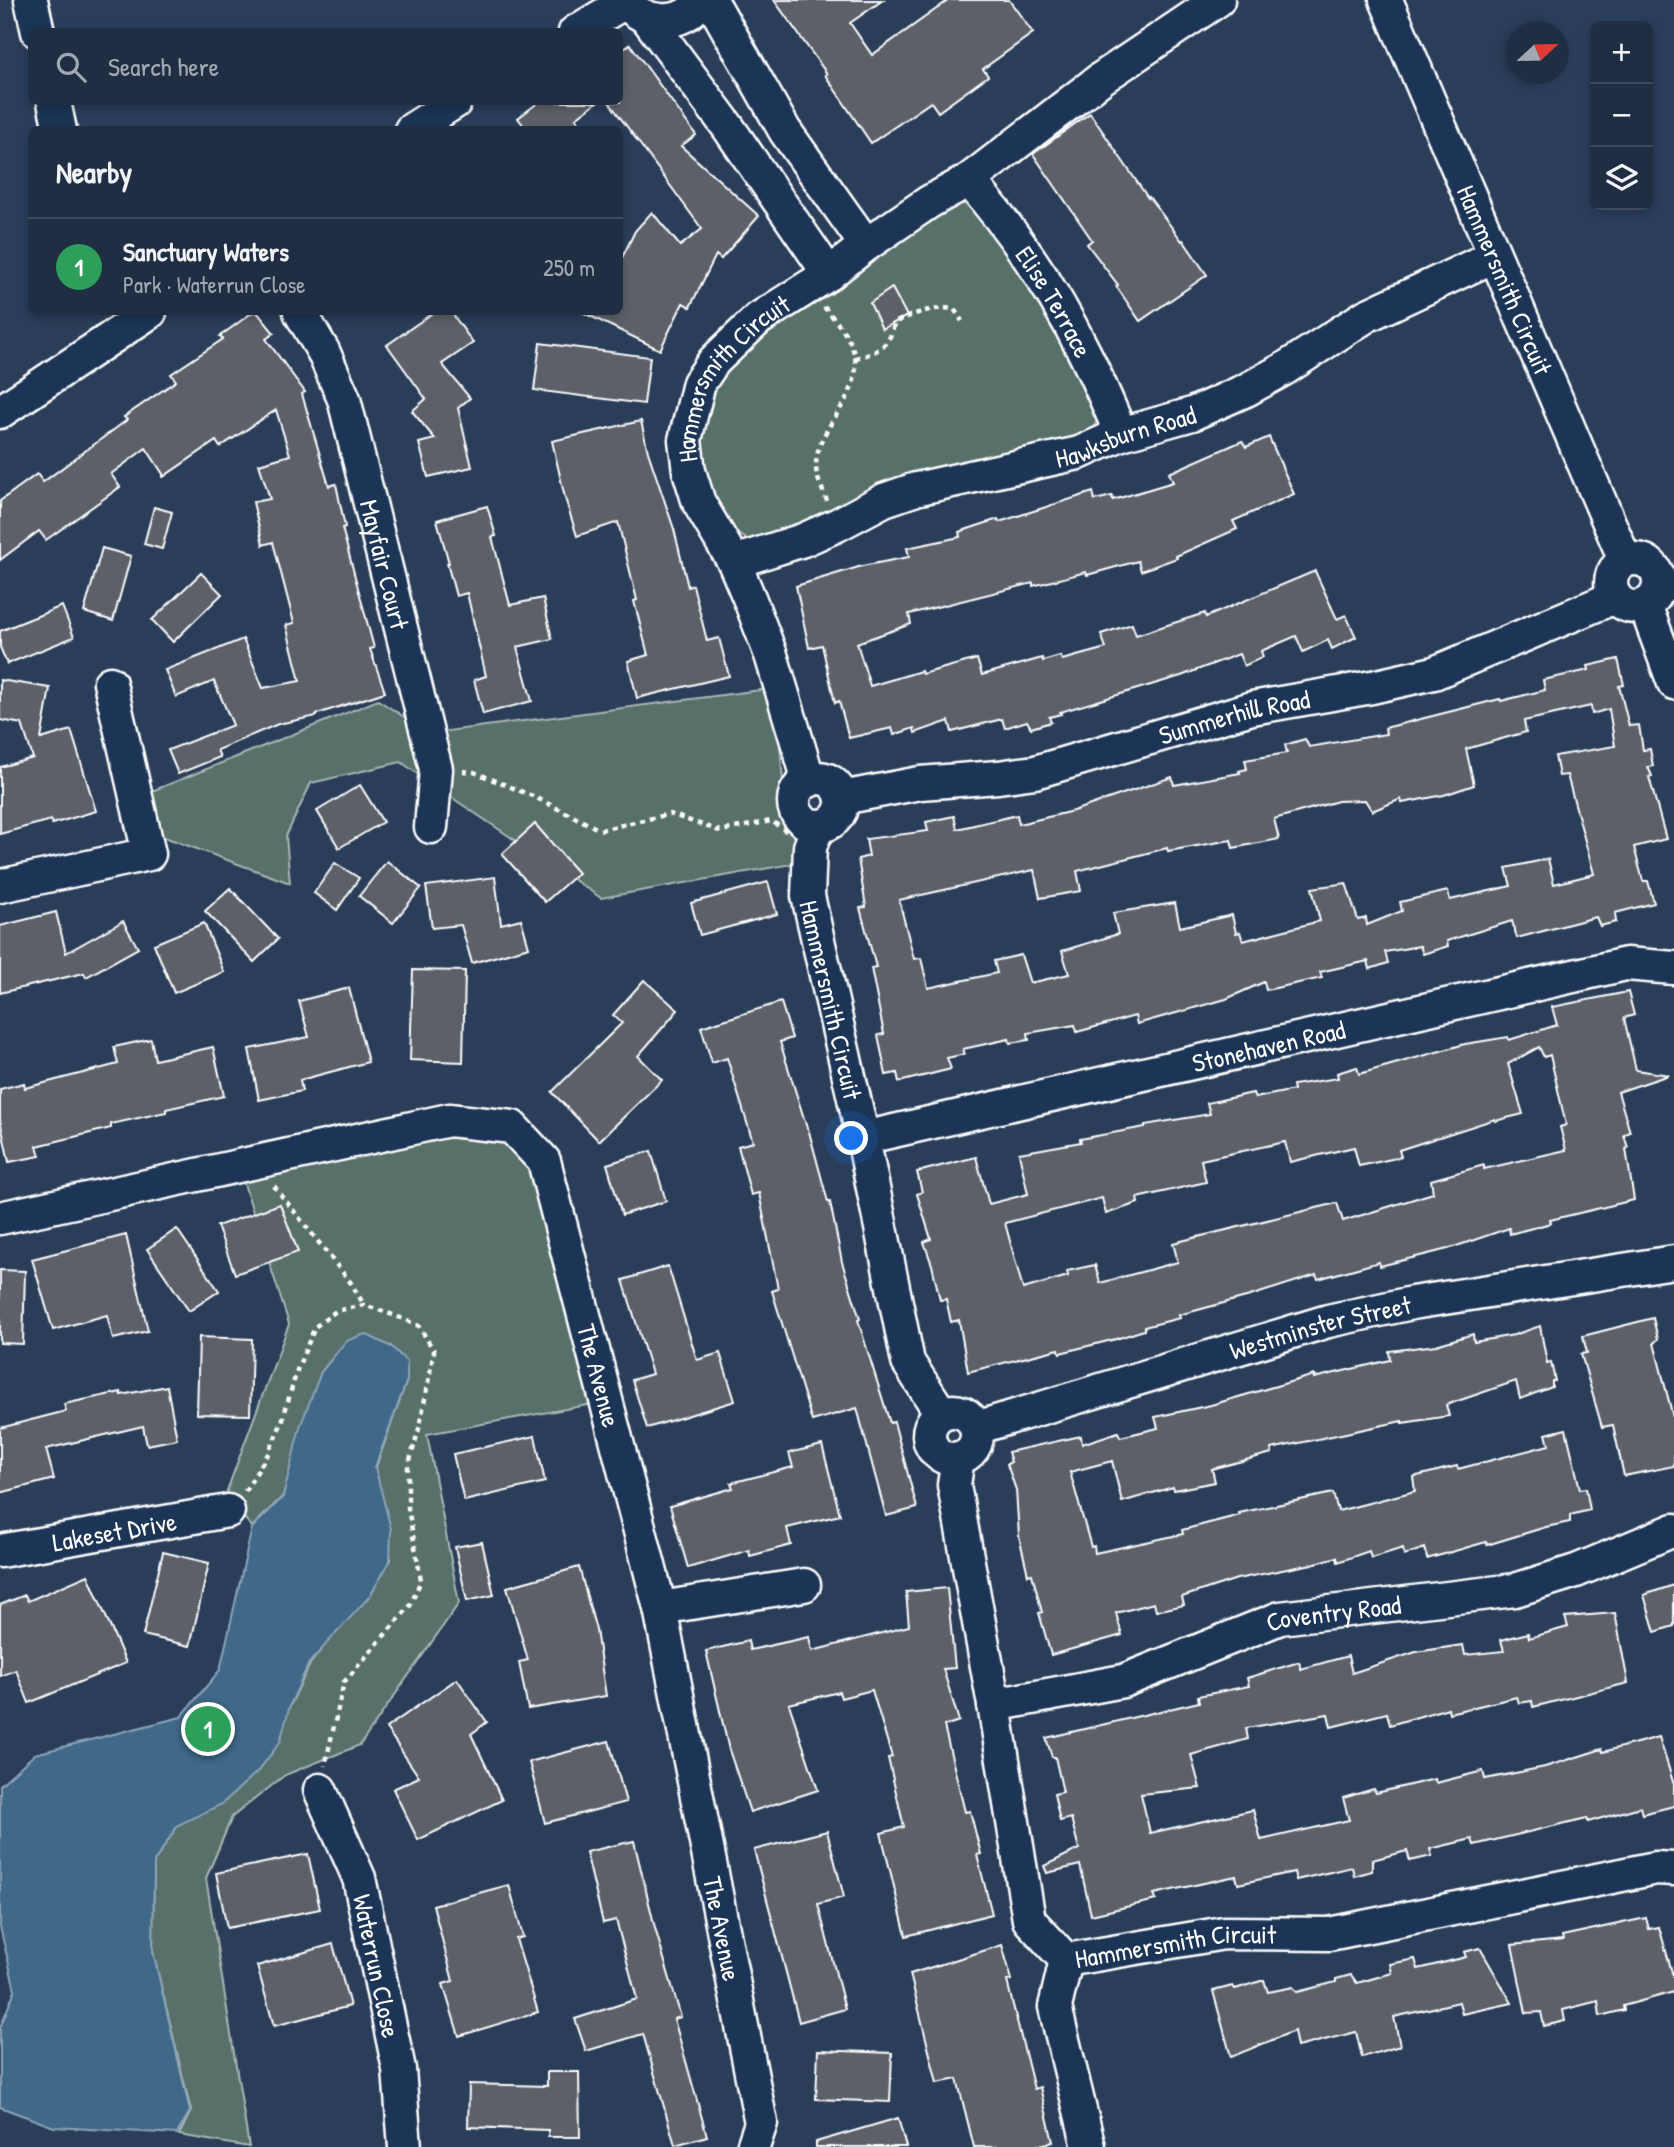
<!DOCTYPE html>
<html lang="en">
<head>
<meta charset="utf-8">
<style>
	body { margin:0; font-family:"Patrick Hand",sans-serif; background:#28364b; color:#f1f3f6 }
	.controls { position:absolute; right:21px; top:21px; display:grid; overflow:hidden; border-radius:10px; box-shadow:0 4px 10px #0003 }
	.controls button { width:63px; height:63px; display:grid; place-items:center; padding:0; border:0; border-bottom:2px solid #3d4a5d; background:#202e44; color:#f1f3f6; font:35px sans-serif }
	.compass { position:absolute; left:1506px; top:21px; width:63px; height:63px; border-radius:50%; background:#202e44; box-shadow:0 4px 10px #0003; rotate:68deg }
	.you { position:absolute; left:852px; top:1139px; width:24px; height:24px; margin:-18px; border:5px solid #fff; border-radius:50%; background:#1a73e8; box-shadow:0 0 0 10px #1a73e833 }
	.badge { display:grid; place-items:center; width:46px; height:46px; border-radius:50%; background:#ea580c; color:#fff; font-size:23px; font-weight:700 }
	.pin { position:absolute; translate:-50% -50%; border:4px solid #fff; box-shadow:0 2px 7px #0006 }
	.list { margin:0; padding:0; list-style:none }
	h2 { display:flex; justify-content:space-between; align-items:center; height:91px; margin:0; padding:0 28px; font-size:30px }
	h2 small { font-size:23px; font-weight:400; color:#a2a8b2 }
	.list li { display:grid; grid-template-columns:46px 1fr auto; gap:21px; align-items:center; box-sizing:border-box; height:98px; padding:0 28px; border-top:2px solid #3d4a5d }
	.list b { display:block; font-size:26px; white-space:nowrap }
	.list p { margin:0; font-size:23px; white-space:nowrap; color:#a2a8b2 }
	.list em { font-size:23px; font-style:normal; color:#a2a8b2 }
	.icon { flex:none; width:38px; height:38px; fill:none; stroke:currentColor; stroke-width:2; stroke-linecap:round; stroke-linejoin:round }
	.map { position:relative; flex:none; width:1674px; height:2147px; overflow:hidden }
	.search { position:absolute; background:#202e44; box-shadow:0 4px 10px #0003; left:28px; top:28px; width:595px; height:77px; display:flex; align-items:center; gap:18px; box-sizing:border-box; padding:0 24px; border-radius:10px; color:#a2a8b2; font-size:26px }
	.panel { position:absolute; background:#202e44; box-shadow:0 4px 10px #0003; left:28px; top:126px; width:595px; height:189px; border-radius:10px }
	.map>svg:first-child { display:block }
</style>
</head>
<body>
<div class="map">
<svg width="1674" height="2147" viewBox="0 0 1674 2147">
	<rect width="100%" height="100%" fill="#2a3e5a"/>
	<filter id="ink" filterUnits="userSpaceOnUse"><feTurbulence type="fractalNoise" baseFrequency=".0143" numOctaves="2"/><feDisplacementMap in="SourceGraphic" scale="14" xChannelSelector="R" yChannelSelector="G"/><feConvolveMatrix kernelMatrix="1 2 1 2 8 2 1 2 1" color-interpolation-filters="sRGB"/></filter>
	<g filter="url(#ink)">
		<g fill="#586f6b" stroke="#acb7b5" stroke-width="2">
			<polygon points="959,203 975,207 1033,280 1100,411 1094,428 1081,443 773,540 749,540 731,531 709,493 705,472 702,438 705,413 713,391 725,371 748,348 944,207"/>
			<polygon points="775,688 784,792 808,861 601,898 445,793 432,733"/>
			<polygon points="378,700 429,733 442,791 401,762 311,783 286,836 290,883 145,830 137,797"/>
			<polygon points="512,1127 544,1161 599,1403 427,1434 459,1603 360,1745 285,1775 232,1817 206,1878 249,2147 179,2135 191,2111 153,1952 154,1862 178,1825 259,1771 310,1664 391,1560 376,1467 407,1380 391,1346 346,1342 321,1372 283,1496 252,1527 225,1496 289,1324 238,1165"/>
		</g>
		<polygon fill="#406788" stroke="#8ca4b8" stroke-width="2" points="365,1334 392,1347 407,1362 407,1380 375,1467 391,1529 390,1561 370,1596 309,1663 290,1705 280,1742 259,1770 222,1804 178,1825 154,1862 153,1952 190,2111 177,2134 54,2127 0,2107 0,2028 15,1990 0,1927 0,1785 35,1754 181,1717 220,1670 252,1528 283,1497 300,1427 321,1372 346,1341"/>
		<g fill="#5c6067" stroke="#fff" stroke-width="2" fill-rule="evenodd">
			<polygon points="774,0 883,0 850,23 872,55 949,0 1009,0 1033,33 983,69 988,76 938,112 931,102 871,143 825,75 827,74"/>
			<polygon points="630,44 696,135 681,146 759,216 721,259 716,255 690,307 683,303 660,350 582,312 620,312 620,262 635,231 652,212 680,246 702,229 609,102 620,102 620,52"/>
			<polygon points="539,102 597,102 576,118 585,130 527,130 518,118"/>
			<polygon points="1090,113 1148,198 1149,197 1182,241 1183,240 1207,275 1140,321 1116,286 1118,285 1087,244 1092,240 1033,154"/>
			<polygon points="892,288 907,316 882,329 870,303"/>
			<polygon points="253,312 257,312 274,333 266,339 305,392 302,394 329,486 336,484 345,527 342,528 374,648 370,649 385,692 317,714 317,716 278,724 217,750 220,757 178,774 168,750 233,725 214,681 176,697 165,670 243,639 263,688 300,681 286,625 294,623 273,542 263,545 253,502 270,499 259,464 290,455 276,410 220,447 216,441 163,477 163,474 146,448 111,474 120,487 46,540 39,531 0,560 0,501 37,474 43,482 127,420 124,417 176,381 171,374 223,339 220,336"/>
			<polygon points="434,312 451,312 473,343 442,364 470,398 458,408 472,467 428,477 419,443 435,439 412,411 426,399 387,345"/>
			<polygon points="540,343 650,357 644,404 534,390"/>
			<polygon points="641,421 648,452 674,529 688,587 693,585 707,641 719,638 729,676 637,698 628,661 648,655 634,601 637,600 618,522 577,536 565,498 552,441"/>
			<polygon points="1269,437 1294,494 1233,521 1237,529 1176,556 1177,558 1141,571 1138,561 1087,575 1086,572 1033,586 1033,583 909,614 911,624 857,643 870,686 921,671 922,674 977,659 982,675 1042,658 1043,661 1060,656 1062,660 1106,648 1101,634 1132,624 1136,635 1205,613 1206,617 1315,571 1337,619 1346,615 1356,637 1332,649 1328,640 1303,652 1296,636 1261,651 1263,657 1244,666 1239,654 1181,676 1060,712 1061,714 1049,717 1051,722 1031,728 1027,721 1005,728 1002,719 952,732 949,721 915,733 914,728 894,735 892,728 849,738 839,701 835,703 822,645 809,648 796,586 862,566 909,557 907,548 960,537 959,532 998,519 999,522 1093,492 1095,500 1112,496 1113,500 1173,482 1169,473 1242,441 1246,447"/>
			<polygon points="487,506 496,536 492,537 510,605 543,598 552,639 517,647 532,701 483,714 474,680 486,676 467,593 456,596 447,563 449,563 437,520"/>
			<polygon points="154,507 172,512 162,549 144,544"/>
			<polygon points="102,548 131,556 113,621 84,612"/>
			<polygon points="201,573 222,594 173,642 152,620"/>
			<polygon points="62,606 74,637 7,664 0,647 0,631"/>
			<path d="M1618 659 1624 685 1619 686 1629 726 1639 725 1643 750 1650 749 1653 766 1648 767 1652 776 1649 777 1666 839 1634 847 1643 881H1648L1654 903 1615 913 1616 922 1600 926 1596 917 1517 938 1512 921 1447 941 1448 946 1423 954 1420 946 1385 952 1388 963 1370 969 1368 961 1320 972 1322 978 1266 990 1264 982 1226 999 1137 1024 1135 1016 1077 1032 1075 1025 1028 1033 1029 1040 1010 1043 1009 1039 963 1049 965 1054 947 1058 951 1069 899 1082 897 1073 886 1075 878 1035 884 1034 871 968 876 967 860 908 866 907 858 859 869 856 866 839 928 831 926 822 954 816 957 829 1017 815 1019 824 1073 811 1172 777 1174 785 1240 773 1239 771 1247 769 1245 760 1287 753 1285 745 1305 739 1309 747 1386 734 1385 728 1500 699 1501 701 1545 690 1543 680 1589 670 1588 666ZM1591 706 1592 714 1609 709 1615 746 1555 756 1559 776 1567 775 1594 874 1554 884 1548 859 1506 868 1511 886 1450 900 1448 891 1400 902 1402 911 1367 925 1366 918 1358 920 1346 883 1312 888 1320 921 1243 941 1240 932 1236 933 1232 915 1180 927 1175 903 1113 913 1118 934 1062 951 1069 974 1030 983 1021 955 994 961 997 973 928 988 921 958 914 959 899 900 1034 870 1040 898 1081 891 1077 871 1167 848 1168 851 1231 840 1233 848 1279 839 1274 819 1338 801 1365 800 1372 811 1401 799 1402 803 1444 795 1474 785 1466 749 1526 732 1524 721Z"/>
			<polygon points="0,680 50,688 41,739 71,730 96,811 52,824 51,820 0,834 0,767 33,758 22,724 0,720"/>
			<polygon points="360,785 383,822 339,848 317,811"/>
			<polygon points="535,824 578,873 545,902 502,854"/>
			<polygon points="387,861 421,888 393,923 359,896"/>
			<polygon points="335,863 359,878 337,910 314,893"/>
			<polygon points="495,877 501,924 521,919 529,947 472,963 461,925 432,928 426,886"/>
			<polygon points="768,882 777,914 700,935 691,903"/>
			<polygon points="230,888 278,939 254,962 205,911"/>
			<polygon points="56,912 66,953 123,921 138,948 86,977 84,973 0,993 0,926"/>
			<polygon points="204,923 224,972 174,993 154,944"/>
			<polygon points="413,970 465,971 463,1062 410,1060"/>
			<polygon points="644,980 678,1010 638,1056 662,1080 599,1141 552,1092 622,1023 613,1015"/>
			<polygon points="349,988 368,1062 300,1080 302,1091 259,1100 249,1049 309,1037 299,1001"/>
			<path d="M1628 992 1634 1015 1624 1018 1636 1070 1669 1075 1618 1092 1630 1132 1624 1135 1628 1148 1626 1149 1634 1200 1550 1220 1551 1223 1510 1234 1509 1228 1448 1249 1380 1266 1379 1262 1318 1279 1316 1275 1250 1296 1179 1315 1180 1318 1144 1327V1330L1116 1339 1060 1353 1059 1349 968 1372 959 1320 951 1322 946 1299 940 1300 932 1265 924 1242 931 1239 917 1194 922 1192 917 1172 976 1157 989 1204 1028 1194 1019 1153 1081 1142 1080 1139 1145 1127V1125L1210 1114 1207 1103 1253 1093 1255 1098 1294 1090 1293 1085 1338 1078 1337 1073 1357 1067 1359 1074 1465 1044 1508 1037 1509 1040 1557 1025 1552 1007ZM1539 1047 1544 1057 1550 1055 1566 1125 1560 1127 1566 1150 1484 1169V1165L1431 1180 1433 1193 1343 1221 1337 1203 1173 1243 1178 1262 1100 1283 1095 1265 1067 1271 1068 1276 1023 1289 1005 1223 1102 1198 1106 1214 1138 1203 1137 1198 1206 1182 1201 1160 1285 1142 1290 1162 1354 1147 1359 1166 1401 1157 1399 1150 1495 1119V1121L1523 1114 1508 1064Z"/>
			<polygon points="781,1002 792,1038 780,1042 807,1128 808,1128 828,1202 830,1202 842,1262 860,1319 858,1320 890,1423 894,1422 917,1508 886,1516 857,1408 812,1421 772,1291 778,1289 759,1193 751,1195 738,1146 753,1142 727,1058 712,1063 701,1027"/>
			<polygon points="151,1039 155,1060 213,1047 224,1096 166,1109 166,1112 111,1124 111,1128 37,1146 40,1156 9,1162 0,1120 0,1089 24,1083 25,1088 118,1064 114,1047"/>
			<polygon points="651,1151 666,1201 622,1215 607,1164"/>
			<polygon points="280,1204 298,1252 235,1274 217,1226"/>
			<polygon points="177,1229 219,1291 189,1311 147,1249"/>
			<polygon points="126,1235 148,1331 113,1339 107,1315 53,1330 32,1259"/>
			<polygon points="668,1266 697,1360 720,1353 735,1401 647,1428 632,1380 652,1374 623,1280"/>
			<polygon points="0,1270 25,1271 23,1344 0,1343"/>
			<polygon points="1653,1318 1658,1339 1654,1343 1674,1421 1674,1466 1624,1476 1613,1425 1602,1427 1581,1354 1587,1353 1583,1336"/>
			<polygon points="1540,1326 1547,1363 1551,1362 1555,1381 1552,1381 1552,1387 1520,1399 1516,1381 1446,1405 1449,1416 1402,1423 1402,1421 1271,1449 1272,1453 1212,1469 1215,1482 1174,1490 1173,1487 1122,1502 1112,1461 1070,1472 1091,1547 1094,1546 1095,1553 1183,1534 1182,1530 1240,1515 1239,1513 1333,1493 1338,1511 1415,1491 1413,1477 1457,1466 1458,1469 1549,1445 1546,1434 1566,1429 1580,1489 1586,1488 1590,1510 1570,1515 1570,1522 1546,1527 1487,1545 1486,1542 1427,1559 1425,1548 1404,1555 1403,1548 1371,1558 1369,1551 1338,1562 1337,1557 1312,1564 1237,1579 1182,1597 1184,1605 1156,1611 1154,1603 1116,1613 1122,1635 1051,1655 1039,1613 1042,1612 1032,1574 1028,1575 1019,1536 1016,1490 1007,1464 1011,1462 1008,1452 1081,1436 1082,1444 1118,1432 1120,1437 1158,1428 1155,1417 1211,1405 1314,1375 1314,1378 1390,1360 1389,1351 1436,1345 1473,1334 1474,1342 1514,1335"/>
			<polygon points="199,1337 252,1339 250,1415 197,1414"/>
			<polygon points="167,1386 177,1439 147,1445 143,1426 46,1449 54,1479 0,1493 0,1428 66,1411 64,1404 121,1392 121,1395"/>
			<polygon points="535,1436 545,1482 464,1501 453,1454"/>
			<polygon points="822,1445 840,1515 787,1528 791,1545 750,1556 749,1550 688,1568 670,1506 733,1488 731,1483 793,1467 789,1453"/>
			<polygon points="482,1542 494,1595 467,1601 455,1547"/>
			<polygon points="163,1552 209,1563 190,1646 143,1635"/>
			<polygon points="579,1567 596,1630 606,1696 528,1709 519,1662 528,1660 507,1587"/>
			<polygon points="88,1575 126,1663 29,1703 16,1670 0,1676 0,1605 25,1595 28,1601"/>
			<polygon points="1674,1585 1674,1626 1655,1632 1644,1595"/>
			<polygon points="947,1588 955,1668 943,1669 959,1721 944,1726 965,1812 970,1811 981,1854 977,1855 992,1914 906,1936 881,1833 904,1827 888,1758 892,1757 872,1690 841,1698 839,1692 789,1704 818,1790 750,1812 729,1750 706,1651 748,1641 750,1650 809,1637 812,1651 909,1626 906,1592"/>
			<polygon points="1615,1613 1628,1683 1533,1707 1532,1701 1519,1703 1517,1697 1449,1713 1448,1708 1390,1725 1387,1713 1331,1727 1328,1714 1246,1728 1248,1739 1191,1755 1200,1788 1141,1794 1150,1833 1253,1810 1261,1840 1349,1820 1343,1798 1374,1789 1376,1793 1435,1779 1436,1783 1483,1771 1485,1779 1545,1767 1602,1749 1603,1752 1659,1737 1674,1785 1674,1806 1642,1814 1640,1807 1588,1822 1587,1818 1474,1845 1472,1839 1430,1849 1432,1856 1410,1861 1407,1851 1372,1860 1372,1871 1354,1876 1352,1867 1296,1880 1294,1872 1238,1884 1236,1876 1154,1894 1156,1900 1091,1915 1080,1865 1047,1873 1044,1866 1079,1849 1071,1818 1060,1821 1054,1794 1063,1792 1055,1757 1052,1757 1046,1738 1199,1702 1198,1696 1249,1686 1247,1678 1299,1662 1301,1669 1348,1656 1352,1673 1416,1652 1463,1645 1465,1655 1504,1651 1501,1640 1528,1633 1529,1638 1568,1627 1565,1617"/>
			<polygon points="457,1679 487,1722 471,1734 502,1800 418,1840 393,1789 419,1777 386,1728"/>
			<polygon points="609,1741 626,1802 545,1823 529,1762"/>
			<polygon points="827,1831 844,1897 818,1904 845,2009 799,2022 754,1850"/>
			<polygon points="634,1841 655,1928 681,2017 674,2019 707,2136 675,2145 643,2034 586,2051 575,2019 637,1999 616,1920 603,1923 586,1852"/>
			<polygon points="308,1854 320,1909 227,1928 216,1873"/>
			<polygon points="509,1885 523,1937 516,1939 538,2012 459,2036 443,1984 453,1981 433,1905"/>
			<polygon points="1646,1918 1649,1929 1659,1927 1674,1979 1674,1992 1623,2006 1624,2010 1600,2016 1598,2001 1563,2010 1565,2021 1544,2026 1541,2012 1526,2013 1512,1945 1563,1940 1562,1936"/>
			<polygon points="333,1944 350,2006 274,2026 257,1966"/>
			<polygon points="1002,1945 1012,1980 1007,1981 1034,2089 1040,2087 1053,2142 1031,2147 974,2147 957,2079 937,2083 910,1974"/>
			<polygon points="1480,1948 1512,2003 1462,2014 1459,2002 1394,2017 1400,2046 1362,2057 1356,2032 1297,2047 1294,2031 1231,2057 1213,1991 1233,1986 1235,1989 1264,1980 1268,1992 1293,1987 1297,1992 1336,1982 1336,1979 1351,1975 1357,1983 1392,1973 1390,1964 1415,1959 1418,1969 1466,1957 1464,1952"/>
			<polygon points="818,2050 892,2053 890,2102 816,2099"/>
			<polygon points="547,2072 579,2072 580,2137 548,2137 548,2130 468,2127 469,2084 547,2086"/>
			<polygon points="898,2118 906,2147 816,2147 816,2142"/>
		</g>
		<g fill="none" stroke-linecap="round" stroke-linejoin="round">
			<g stroke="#fff" stroke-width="37">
				<g id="minor">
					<polyline points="31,0 38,32"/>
					<path d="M624 0C642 25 684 29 700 0"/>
					<polyline points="711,0 785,131 866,245"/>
					<path id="s1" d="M1386 0 1625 560"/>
					<polyline points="647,18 728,127 829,274"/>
					<polyline points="575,32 625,2"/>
					<polyline points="54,102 60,130"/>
					<polyline points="411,130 455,102"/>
					<path id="s2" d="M969 180C1013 231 1053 289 1083 350 1097 377 1109 406 1121 434"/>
					<path id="s3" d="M300 312 323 351 344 399 436 769 431 827"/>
					<polyline points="0,412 150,312"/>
					<circle cx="1635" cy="583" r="24"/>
					<path id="s4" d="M734 562 803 540 837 525 884 500 916 489 1079 453 1121 434 1192 414 1246 390 1284 369 1366 316 1494 256"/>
					<polyline points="1645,605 1674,683"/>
					<circle cx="818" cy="802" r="24"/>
					<path id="s5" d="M809 781 771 655 750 600 734 562 699 503 689 471 685 440 699 383 714 361 758 319 829 274 866 245 929 202 969 180 1102 78 1218 0"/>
					<path id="s6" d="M842 798 920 783 998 777 1035 772 1252 708 1372 687 1434 673 1615 597"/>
					<path id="s7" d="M818 826 810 847 808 896 863 1138 908 1362 941 1413"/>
					<polyline points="0,886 149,854 110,683"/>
					<path id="s8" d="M863 1138 1626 964 1674 968"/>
					<path id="s9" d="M0 1218 449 1120 512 1127 544 1161 660 1608 761 2123 753 2147"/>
					<circle cx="953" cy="1435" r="24"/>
					<path id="s10" d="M976 1428 1328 1321 1412 1303 1674 1262"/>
					<path id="s11" d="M958 1458 954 1485 994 1705 1029 1920 1066 1960 1224 1933 1329 1934 1656 1868 1674 1869"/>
					<path id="s12" d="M0 1551 228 1511"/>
					<polyline points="660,1608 804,1585"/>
					<path id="s13" d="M994 1705 1123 1681 1280 1618 1515 1590 1576 1571 1674 1530"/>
					<path id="s14" d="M320 1790 359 1878 399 2069 405 2147"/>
					<polyline points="1066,1960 1055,2007 1089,2147"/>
				</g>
			</g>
			<g stroke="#fff" stroke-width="4.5" stroke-dasharray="5 5" stroke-linecap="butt">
				<path d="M824 307C836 321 851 337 855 357 862 400 816 425 816 466 816 478 823 490 827 501"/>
				<path d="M855 358C876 354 891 345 894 323 913 314 933 306 954 309L962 321"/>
				<polyline points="463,771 474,772 535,797 600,830 670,814 720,831 771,821 789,833"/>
				<polyline points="274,1186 351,1283 364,1305"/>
				<polyline points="245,1491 268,1454 282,1422 297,1370 315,1327 336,1311 364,1305 396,1316 419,1326 434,1351 420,1425 408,1467 408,1508 421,1580 410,1606 344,1682 325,1766"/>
			</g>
			<use href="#minor" stroke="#1d3557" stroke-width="32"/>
		</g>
	</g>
	<g text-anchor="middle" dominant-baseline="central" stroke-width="5" stroke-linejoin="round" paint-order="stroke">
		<g font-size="26" fill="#fff" stroke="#1d3557">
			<text stroke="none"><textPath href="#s1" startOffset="304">Hammersmith Circuit</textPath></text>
			<text stroke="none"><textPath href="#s2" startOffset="149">Elise Terrace</textPath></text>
			<text stroke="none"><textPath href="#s5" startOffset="444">Hammersmith Circuit</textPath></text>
			<text stroke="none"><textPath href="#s4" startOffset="413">Hawksburn Road</textPath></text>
			<text stroke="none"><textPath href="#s3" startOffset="268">Mayfair Court</textPath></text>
			<text stroke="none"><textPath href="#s6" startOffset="402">Summerhill Road</textPath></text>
			<text stroke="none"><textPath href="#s7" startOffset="178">Hammersmith Circuit</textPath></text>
			<text stroke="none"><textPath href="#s8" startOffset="416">Stonehaven Road</textPath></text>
			<text stroke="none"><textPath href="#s10" startOffset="359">Westminster Street</textPath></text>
			<text stroke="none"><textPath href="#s9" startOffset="791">The Avenue</textPath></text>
			<text stroke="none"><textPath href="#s12" startOffset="116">Lakeset Drive</textPath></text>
			<text stroke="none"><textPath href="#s13" startOffset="354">Coventry Road</textPath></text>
			<text stroke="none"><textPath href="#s9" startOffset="1358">The Avenue</textPath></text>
			<text stroke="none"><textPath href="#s11" startOffset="634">Hammersmith Circuit</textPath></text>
			<text stroke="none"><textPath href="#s14" startOffset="186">Waterrun Close</textPath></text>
		</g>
	</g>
</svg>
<div class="controls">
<button>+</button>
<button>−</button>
<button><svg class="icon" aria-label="layers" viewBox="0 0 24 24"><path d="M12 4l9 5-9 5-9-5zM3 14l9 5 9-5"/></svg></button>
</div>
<svg class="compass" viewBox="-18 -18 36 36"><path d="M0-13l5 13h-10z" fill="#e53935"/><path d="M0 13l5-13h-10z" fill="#a2a8b2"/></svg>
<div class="you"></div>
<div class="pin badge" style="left:208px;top:1729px;background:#2e9e5b">1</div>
<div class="search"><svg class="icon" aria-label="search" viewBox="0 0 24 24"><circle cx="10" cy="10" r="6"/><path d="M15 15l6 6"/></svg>Search here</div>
<section class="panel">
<h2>Nearby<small></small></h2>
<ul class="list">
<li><span class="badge" style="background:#2e9e5b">1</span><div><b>Sanctuary Waters</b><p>Park · Waterrun Close</p></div><em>250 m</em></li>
</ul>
</section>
</div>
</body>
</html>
